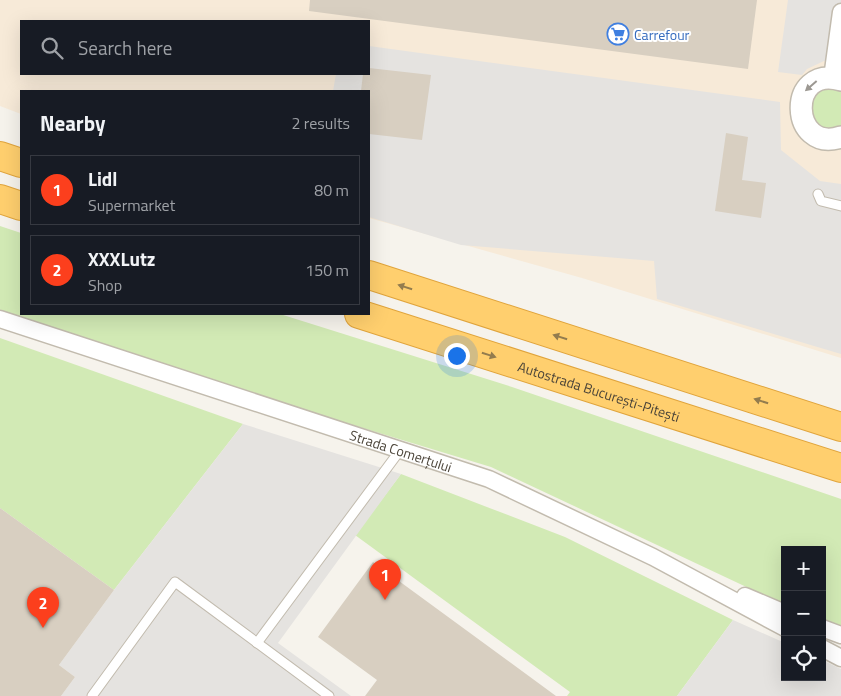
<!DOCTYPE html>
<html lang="en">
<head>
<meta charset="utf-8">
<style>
	body { margin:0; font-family:"Titillium Web",sans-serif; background:#242831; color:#f1f3f6 }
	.controls { position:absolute; right:15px; bottom:15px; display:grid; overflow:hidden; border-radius:0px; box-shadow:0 5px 20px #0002 }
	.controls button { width:45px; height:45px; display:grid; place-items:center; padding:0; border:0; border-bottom:1px solid #363941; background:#171b24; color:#f1f3f6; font:25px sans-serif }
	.you { position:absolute; left:456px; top:355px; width:18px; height:18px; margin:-12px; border:4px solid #fff; border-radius:50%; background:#1a73e8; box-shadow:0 0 0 8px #1a73e833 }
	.badge { display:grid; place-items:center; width:32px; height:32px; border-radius:50%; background:#fc3f1d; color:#fff; font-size:16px; font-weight:700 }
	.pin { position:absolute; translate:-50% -41px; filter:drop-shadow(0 1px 2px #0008) }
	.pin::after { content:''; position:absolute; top:26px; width:18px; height:15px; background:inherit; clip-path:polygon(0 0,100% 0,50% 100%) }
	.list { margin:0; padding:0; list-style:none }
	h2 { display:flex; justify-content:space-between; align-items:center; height:65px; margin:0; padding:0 20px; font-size:21px }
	h2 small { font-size:16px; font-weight:400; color:#9ea1a6 }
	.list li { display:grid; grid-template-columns:32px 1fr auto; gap:15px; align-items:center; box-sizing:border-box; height:70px; margin:0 10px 10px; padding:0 10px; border:1px solid #363941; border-radius:0px }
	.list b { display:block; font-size:19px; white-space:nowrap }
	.list p { margin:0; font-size:16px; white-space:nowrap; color:#9ea1a6 }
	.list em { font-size:16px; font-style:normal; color:#9ea1a6 }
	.icon { flex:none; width:28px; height:28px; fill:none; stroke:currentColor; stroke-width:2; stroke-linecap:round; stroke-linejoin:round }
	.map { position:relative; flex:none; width:841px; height:696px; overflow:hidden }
	.search { position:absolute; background:#171b24; box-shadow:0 5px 20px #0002; left:20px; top:20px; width:350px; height:55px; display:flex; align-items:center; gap:12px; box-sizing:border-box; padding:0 18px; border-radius:0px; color:#9ea1a6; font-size:19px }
	.panel { position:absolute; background:#171b24; box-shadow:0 5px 20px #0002; left:20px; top:90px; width:350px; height:225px; border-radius:0px }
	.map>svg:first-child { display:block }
</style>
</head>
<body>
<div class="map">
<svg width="841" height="696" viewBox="0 0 841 696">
	<rect width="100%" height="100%" fill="#f6f3ec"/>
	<path fill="#f7ead8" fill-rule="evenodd" d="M0 0H841V358L582 278 369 218V91H21V114L0 106ZM21 21H369V74H21Z"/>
	<g fill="#d2eab5">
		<path d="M825 87 841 90V127L827 129 814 123C809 102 806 99 825 87Z"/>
		<polygon points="0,226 21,233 21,314 280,314 512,387 841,499 841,627 822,620 822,550 785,550 785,605 491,467 0,318"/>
		<polygon points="0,338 243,424 114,590 0,508"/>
		<polygon points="401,474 565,537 733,620 677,696 567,696 570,692 355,535"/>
	</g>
	<g fill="#e5e3e0">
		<polygon points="788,0 841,0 841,64 824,61 807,69 802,75 778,72"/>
		<polygon points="369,46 780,102 781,150 820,181 841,184 841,354 657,299 654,261 461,245 369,217 369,91 333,91 336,74 369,74"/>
		<polygon points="243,424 401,474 278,643 351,696 61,696 75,677 59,665 114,590"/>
		<polygon points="733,620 785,643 785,677 822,677 822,660 841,669 841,696 677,696"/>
	</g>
	<g fill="#d8cfc1">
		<polygon points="310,0 757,0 748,69 309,11"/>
		<polygon points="369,68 431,75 422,140 369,134 369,91 361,91 363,74 369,74"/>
		<polygon points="726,133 748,137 742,180 766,183 761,218 715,211"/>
		<polygon points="0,508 114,590 59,665 75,677 61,696 0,696"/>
		<polygon points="373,562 556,696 365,696 377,680 318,637"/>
	</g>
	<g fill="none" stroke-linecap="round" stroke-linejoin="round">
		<g stroke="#c2bbae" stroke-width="11">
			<g id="service">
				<polyline points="818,194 821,201 841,206"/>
				<polyline points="257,643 401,449"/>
				<polyline points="92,696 175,582 329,696"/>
			</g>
		</g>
		<g stroke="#c2bbae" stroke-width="19">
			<g id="minor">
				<polyline points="832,78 841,12"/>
				<path id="s1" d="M0 319 489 479 653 557 785 628"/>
				<polyline points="745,596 785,613"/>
				<polyline points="822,628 841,635"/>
				<polyline points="822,648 841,658"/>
			</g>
		</g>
		<g stroke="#c2bbae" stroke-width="24">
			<path id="tertiary" d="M841 80C786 64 790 154 841 137"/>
		</g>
		<g stroke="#e0a43c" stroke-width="30">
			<g id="motorway">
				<polyline points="0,156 21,163"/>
				<polyline points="0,199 21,206"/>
				<polyline points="369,275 841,427"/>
				<path id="s2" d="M359 314 841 468"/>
			</g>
		</g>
		<use href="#service" stroke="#fff" stroke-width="9"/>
		<use href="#minor" stroke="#fff" stroke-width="16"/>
		<use href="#tertiary" stroke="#fff" stroke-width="21"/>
		<use href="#motorway" stroke="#ffcf6e" stroke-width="28"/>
	</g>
	<defs><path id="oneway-solid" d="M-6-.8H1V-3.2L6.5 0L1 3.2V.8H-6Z" transform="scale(1.25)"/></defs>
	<use fill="#9c9892" href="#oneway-solid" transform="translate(811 86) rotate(139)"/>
	<g fill="#937c4e">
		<use href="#oneway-solid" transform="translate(405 287) rotate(-162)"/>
		<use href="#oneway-solid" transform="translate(560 337) rotate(-162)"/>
		<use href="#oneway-solid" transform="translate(489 355) rotate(18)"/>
		<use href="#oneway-solid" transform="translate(761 401) rotate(-162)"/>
	</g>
	<defs>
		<g id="supermarket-ring" transform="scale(1.125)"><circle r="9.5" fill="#fff" stroke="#3f7fe0" stroke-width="1.5"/><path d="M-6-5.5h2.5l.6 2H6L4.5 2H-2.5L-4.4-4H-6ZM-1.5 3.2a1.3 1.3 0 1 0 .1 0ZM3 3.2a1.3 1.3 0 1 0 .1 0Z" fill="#3f7fe0"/></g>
	</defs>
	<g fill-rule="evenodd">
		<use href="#supermarket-ring" x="618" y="34"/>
	</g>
	<g text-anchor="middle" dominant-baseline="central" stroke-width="4" stroke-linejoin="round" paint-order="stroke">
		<g font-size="14" fill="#366cbe" stroke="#fff" text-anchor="start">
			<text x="634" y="34">Carrefour</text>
		</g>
		<g font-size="14" fill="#4b4439" stroke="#fff">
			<text stroke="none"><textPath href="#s2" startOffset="252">Autostrada București-Pitești</textPath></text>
			<text stroke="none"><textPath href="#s1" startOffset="422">Strada Comerțului</textPath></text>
		</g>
	</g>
</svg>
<div class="controls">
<button>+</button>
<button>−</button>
<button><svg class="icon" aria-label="locate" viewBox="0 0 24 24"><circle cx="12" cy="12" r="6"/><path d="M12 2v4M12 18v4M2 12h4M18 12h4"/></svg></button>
</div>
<div class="you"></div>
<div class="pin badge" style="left:385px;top:600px">1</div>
<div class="pin badge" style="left:43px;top:628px">2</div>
<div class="search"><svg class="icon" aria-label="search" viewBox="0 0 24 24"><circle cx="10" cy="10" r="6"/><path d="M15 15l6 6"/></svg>Search here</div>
<section class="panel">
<h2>Nearby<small>2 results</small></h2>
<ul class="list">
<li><span class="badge">1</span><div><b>Lidl</b><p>Supermarket</p></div><em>80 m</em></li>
<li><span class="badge">2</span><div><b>XXXLutz</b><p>Shop</p></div><em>150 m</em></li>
</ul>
</section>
</div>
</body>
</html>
